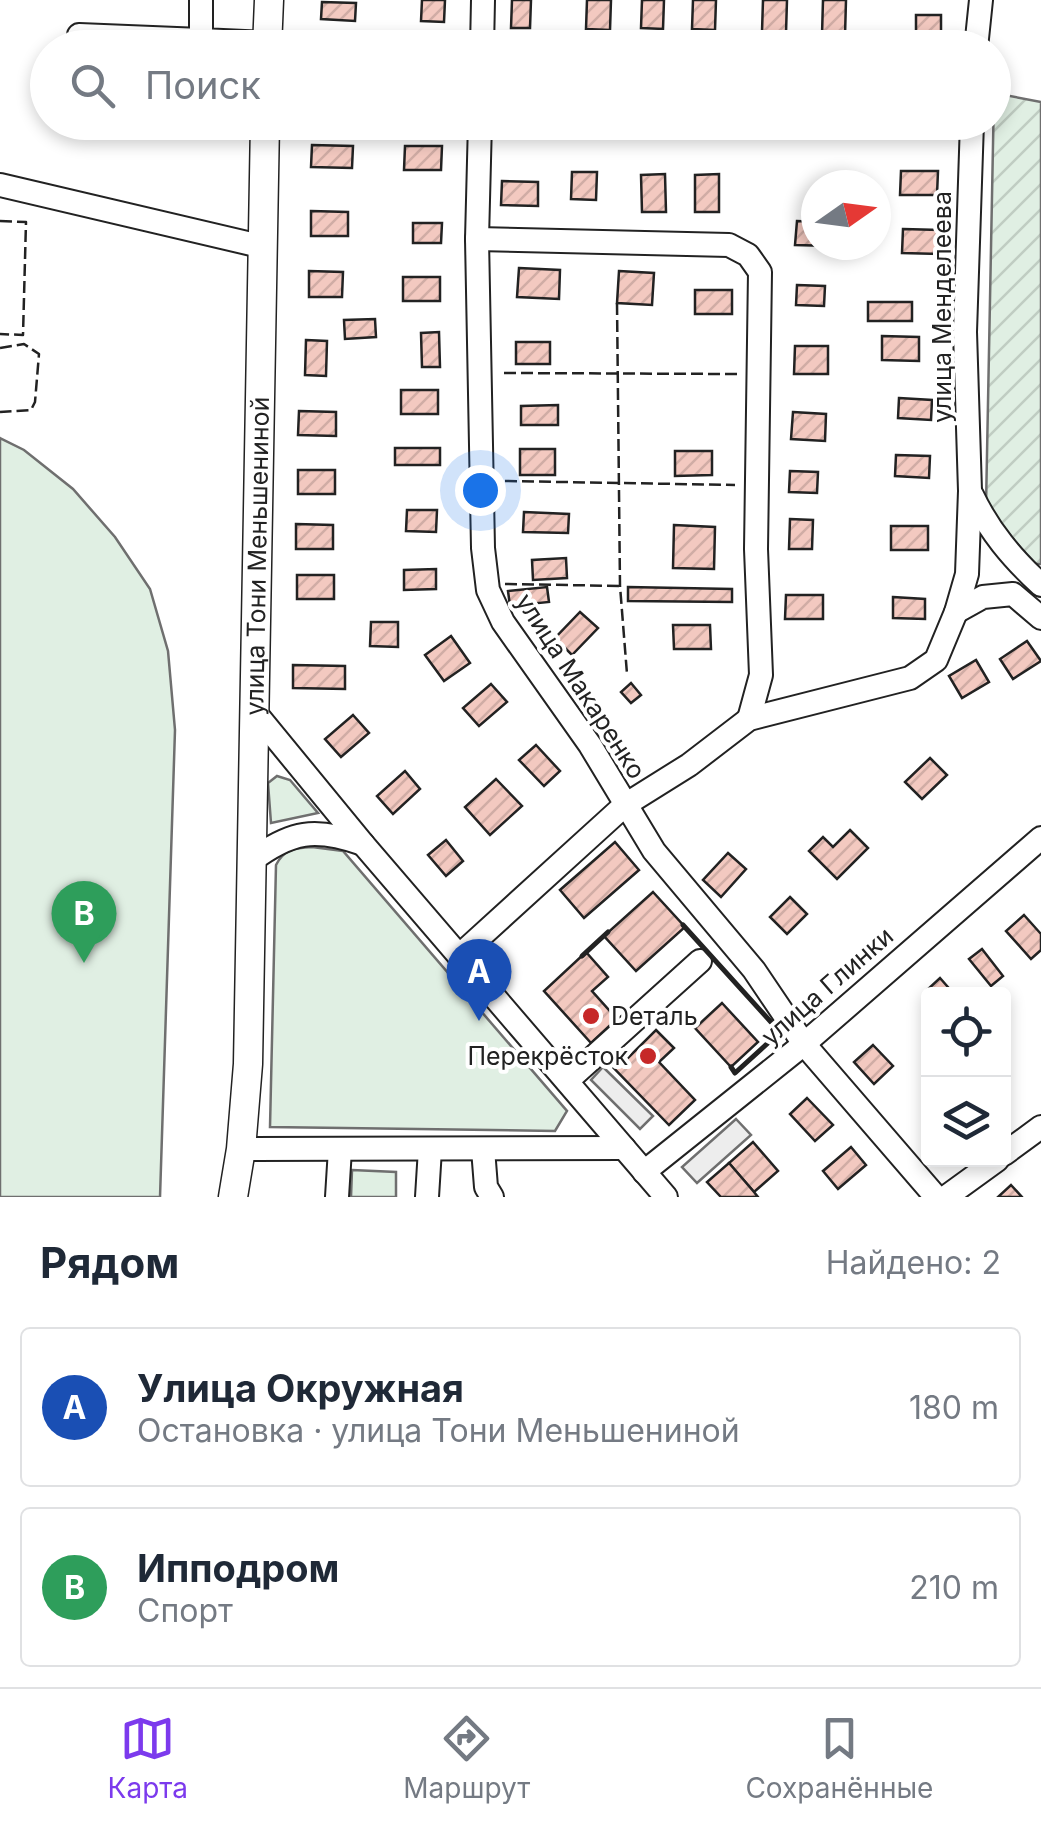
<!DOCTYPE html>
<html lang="ru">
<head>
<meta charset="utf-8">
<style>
	body { margin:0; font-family:Inter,sans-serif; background:#f2f2f3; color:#1f2937 }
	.controls { position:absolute; right:30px; bottom:30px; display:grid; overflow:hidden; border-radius:10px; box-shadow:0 5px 15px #0003 }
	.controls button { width:90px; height:90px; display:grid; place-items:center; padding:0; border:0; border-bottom:2px solid #e0e1e3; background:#fff; color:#1f2937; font:50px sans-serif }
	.compass { position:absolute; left:801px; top:170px; width:90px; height:90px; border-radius:50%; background:#fff; box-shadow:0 5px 15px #0003; rotate:76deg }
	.you { position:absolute; left:480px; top:490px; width:35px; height:35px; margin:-25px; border:8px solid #fff; border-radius:50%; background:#1a73e8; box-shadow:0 0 0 15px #1a73e833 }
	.badge { display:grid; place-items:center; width:65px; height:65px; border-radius:50%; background:#7c3aed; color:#fff; font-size:32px; font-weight:700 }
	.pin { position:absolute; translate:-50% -82px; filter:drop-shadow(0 2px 5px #0008) }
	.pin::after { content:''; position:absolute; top:52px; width:35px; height:30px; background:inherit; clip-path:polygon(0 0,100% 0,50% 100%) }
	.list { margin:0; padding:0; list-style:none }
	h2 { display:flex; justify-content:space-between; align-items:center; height:130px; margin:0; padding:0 40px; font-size:42px }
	h2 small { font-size:32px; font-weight:400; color:#747a83 }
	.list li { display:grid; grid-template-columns:65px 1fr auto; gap:30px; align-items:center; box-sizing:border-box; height:160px; margin:0 20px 20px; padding:0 20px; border:2px solid #e0e1e3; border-radius:10px }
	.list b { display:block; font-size:38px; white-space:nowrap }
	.list p { margin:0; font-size:32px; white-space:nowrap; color:#747a83 }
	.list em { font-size:32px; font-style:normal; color:#747a83 }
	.icon { flex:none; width:55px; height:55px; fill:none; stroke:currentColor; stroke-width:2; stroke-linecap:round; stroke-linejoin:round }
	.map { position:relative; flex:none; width:1041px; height:1197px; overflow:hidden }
	.search { position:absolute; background:#fff; box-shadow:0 5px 15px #0003; left:30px; right:30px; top:30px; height:110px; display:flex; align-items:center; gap:25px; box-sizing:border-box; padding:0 35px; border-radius:55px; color:#747a83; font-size:38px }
	.sheet { height:490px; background:#fff }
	nav { display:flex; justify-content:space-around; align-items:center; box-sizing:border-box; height:140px; border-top:2px solid #e0e1e3; background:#fff; font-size:28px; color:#747a83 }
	nav a { display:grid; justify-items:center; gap:5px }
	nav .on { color:#7c3aed }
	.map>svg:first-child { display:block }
</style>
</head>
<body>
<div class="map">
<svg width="1041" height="1197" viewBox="0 0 1041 1197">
	<defs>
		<pattern id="garden-furrows" width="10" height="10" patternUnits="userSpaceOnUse" patternTransform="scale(2.5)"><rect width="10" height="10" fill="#e0efe3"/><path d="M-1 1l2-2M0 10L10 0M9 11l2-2" fill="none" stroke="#c0cdc2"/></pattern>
		<pattern id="building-hatch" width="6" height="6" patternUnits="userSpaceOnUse" patternTransform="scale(2.5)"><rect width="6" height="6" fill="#f3c9c0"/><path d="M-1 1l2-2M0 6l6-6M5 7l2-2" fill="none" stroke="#d0aca5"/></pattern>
	</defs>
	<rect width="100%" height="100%" fill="#fff"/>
	<g fill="#e0efe3" stroke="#6f6f6f" stroke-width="2.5">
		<polygon points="0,438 24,450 73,489 115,537 150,589 168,651 175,730 160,1197 0,1197"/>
		<polygon points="277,776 290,780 318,813 271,823 268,783"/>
		<path d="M312 847 343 851 567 1111 555 1131 270 1127 276 865C284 849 295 848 312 847Z"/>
		<polygon points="352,1170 396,1172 396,1197 351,1197"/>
	</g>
	<polygon fill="url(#garden-furrows)" stroke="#6f6f6f" stroke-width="2.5" points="994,93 1041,102 1041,564 1034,564 986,506"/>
	<g fill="#ededed" stroke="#6f6f6f" stroke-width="2.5">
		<polygon points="603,1067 653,1116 640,1129 591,1080"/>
		<polygon points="736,1119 751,1135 697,1183 682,1167"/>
	</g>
	<g fill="url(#building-hatch)" stroke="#222" stroke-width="2.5">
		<polygon points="422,0 445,0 444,22 421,21"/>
		<polygon points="512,0 531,0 530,28 511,28"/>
		<polygon points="587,0 611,0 610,30 586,29"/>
		<polygon points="642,0 664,0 663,29 641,28"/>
		<polygon points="693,0 716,0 715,30 692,29"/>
		<polygon points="763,0 787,0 786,33 762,32"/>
		<polygon points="823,0 846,0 845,36 822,35"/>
		<polygon points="322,2 356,3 355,21 321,19"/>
		<rect x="916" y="15" width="25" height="22"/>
		<polygon points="571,122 595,122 594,133 571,132"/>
		<polygon points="698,122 716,122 715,130 697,129"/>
		<rect x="751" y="122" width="24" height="6"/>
		<polygon points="828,122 852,122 852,134 828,133"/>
		<rect x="917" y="122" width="24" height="15"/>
		<polygon points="312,145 353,146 352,168 311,167"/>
		<polygon points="405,146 442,146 441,170 404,170"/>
		<polygon points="901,171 938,171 937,195 900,195"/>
		<polygon points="572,172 597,172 596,200 571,199"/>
		<polygon points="665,174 666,212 642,212 641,175"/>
		<polygon points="719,174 719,212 695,212 695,175"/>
		<polygon points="502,181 538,182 538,206 501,205"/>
		<polygon points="311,211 348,212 348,236 311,236"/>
		<polygon points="797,221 816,222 816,245 833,246 795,245"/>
		<polygon points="413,223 442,223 441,243 413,243"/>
		<polygon points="903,229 940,230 940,254 902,253"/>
		<polygon points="519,268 560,270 559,299 517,297"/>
		<polygon points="309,271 343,272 342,297 309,297"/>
		<polygon points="619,271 654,273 652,305 617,303"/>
		<rect x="403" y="277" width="37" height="24"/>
		<polygon points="797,285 825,286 824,306 796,305"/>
		<rect x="695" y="290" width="37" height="24"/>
		<rect x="868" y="302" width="44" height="19"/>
		<polygon points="375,319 376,337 345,339 344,320"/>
		<polygon points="439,332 440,367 422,367 421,333"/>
		<polygon points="882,336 919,337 919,361 882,360"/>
		<polygon points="306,340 327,341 326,376 305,375"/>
		<rect x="516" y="342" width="34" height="22"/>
		<polygon points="795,346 828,346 828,374 794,374"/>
		<rect x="401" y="390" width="37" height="24"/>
		<polygon points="899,398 932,400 931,420 898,418"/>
		<polygon points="558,405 558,425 521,425 521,406"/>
		<polygon points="299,411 336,412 336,436 298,435"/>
		<polygon points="793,412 826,414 825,441 791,439"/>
		<rect x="395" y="448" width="45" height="17"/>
		<rect x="520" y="449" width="35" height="26"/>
		<polygon points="675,451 712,451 712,475 675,476"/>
		<polygon points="896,455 930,456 929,478 895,476"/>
		<rect x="298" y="470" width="37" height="24"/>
		<polygon points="790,471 818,472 817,493 789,492"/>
		<polygon points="407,510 437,510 436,532 406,531"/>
		<polygon points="524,512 569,514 568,533 523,532"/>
		<polygon points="790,519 813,520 812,549 789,549"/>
		<polygon points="296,524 333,525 333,549 296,549"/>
		<polygon points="674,525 715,527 714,569 673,568"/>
		<rect x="891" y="526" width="37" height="24"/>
		<polygon points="566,558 567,578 533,580 532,560"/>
		<polygon points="436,569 436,589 404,590 404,570"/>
		<rect x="297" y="575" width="37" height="24"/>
		<polygon points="547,587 549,602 510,606 508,591"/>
		<polygon points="628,587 732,589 732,602 628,601"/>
		<polygon points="786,595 823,595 823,619 785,619"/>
		<polygon points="893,597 925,599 925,619 893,618"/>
		<polygon points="580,612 598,628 572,655 555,638"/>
		<polygon points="371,622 398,622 398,647 370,646"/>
		<polygon points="673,625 710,625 711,649 674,649"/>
		<polygon points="451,636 470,663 444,681 425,655"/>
		<polygon points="1027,641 1041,661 1013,679 1000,659"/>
		<polygon points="976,660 989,682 962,698 949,676"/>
		<polygon points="293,665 345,666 345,689 293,688"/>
		<polygon points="631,683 641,695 631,703 621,692"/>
		<polygon points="491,684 507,702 479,726 463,708"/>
		<polygon points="353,715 369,733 341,757 325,739"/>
		<polygon points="536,745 560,771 544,786 519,760"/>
		<polygon points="930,758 947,775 922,799 905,782"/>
		<polygon points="405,771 420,789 393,814 377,796"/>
		<polygon points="496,779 522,806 490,835 465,807"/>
		<polygon points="850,830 868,848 837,879 809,851 823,837 833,847"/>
		<polygon points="446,840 463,861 446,876 428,855"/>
		<polygon points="615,842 639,870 584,918 560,890"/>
		<polygon points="728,853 746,869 721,897 703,880"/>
		<polygon points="653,892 685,927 636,971 604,936"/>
		<polygon points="790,897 807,914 787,934 770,917"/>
		<polygon points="1024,915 1041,934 1041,950 1031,959 1006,931"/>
		<polygon points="982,949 1003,976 991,986 969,959"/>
		<polygon points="586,952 608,977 592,991 617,1019 591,1043 544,991"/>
		<polygon points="940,978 954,994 931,994 927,990"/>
		<polygon points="722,1003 758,1042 731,1067 695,1028"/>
		<polygon points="656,1030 674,1048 659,1062 695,1100 669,1125 606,1060 619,1048 628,1058"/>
		<polygon points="873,1045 893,1066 874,1084 854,1062"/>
		<polygon points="807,1098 833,1125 815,1141 790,1114"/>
		<polygon points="753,1142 778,1171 754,1192 729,1163"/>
		<polygon points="851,1147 866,1165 838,1189 823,1171"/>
		<polygon points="729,1163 754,1192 758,1197 721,1197 707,1182"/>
		<polygon points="1011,1185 1022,1197 998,1197"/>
	</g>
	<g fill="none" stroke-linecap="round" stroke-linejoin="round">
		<g stroke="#222" stroke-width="26">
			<g id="minor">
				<polyline points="201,0 201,40 368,48"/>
				<polyline points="79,35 201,40"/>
				<polyline points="482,48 483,0"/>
				<polyline points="976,48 981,0"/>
				<polyline points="480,122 477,239 483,548 488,590 503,622 590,745 654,851 754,970 804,1044 936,1197"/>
				<polyline points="0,185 260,246"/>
				<polyline points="477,239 729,245 748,255 760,272 756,549 761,675 749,719"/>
				<path d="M972 495C989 531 1012 558 1041 585"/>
				<polyline points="956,612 983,597 1013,594 1041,618"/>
				<polyline points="253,710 363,844 666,1197"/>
				<path d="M251 861C291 831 315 827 363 844"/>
				<polyline points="459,956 625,805 689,765 749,719 910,678 936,660 956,612 967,574 970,491 965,332 972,122"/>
				<polyline points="567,1081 700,961"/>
				<polyline points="241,1149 624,1148"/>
				<polyline points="483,1149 486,1187 492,1197"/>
				<polyline points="1004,1154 1041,1127"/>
				<polyline points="644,1172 804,1044 1041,838"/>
				<polyline points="337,1197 340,1149"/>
				<polyline points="427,1197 430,1149"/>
				<polyline points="946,1197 997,1160"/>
			</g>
		</g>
		<g stroke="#222" stroke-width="31">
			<g id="major">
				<polyline points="267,48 269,0"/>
				<path id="s1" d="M233 1197 241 1149 248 1064 265 122"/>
			</g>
		</g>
		<use href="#minor" stroke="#fff" stroke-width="22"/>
		<use href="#major" stroke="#fff" stroke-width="28"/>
		<g stroke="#222" stroke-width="2.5" stroke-dasharray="12 5" stroke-linecap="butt">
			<polyline points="0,221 26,222 23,335 0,334"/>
			<polyline points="617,303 620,586 627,674"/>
			<polyline points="0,348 24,344 39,354 35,402 31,410 0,412"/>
			<polyline points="504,373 737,374"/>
			<polyline points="505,481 735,485"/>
			<polyline points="505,584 623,586"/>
		</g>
		<g stroke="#222" stroke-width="5">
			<polyline points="683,925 780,1032 735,1073 731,1067"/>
			<polyline points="582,956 608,932"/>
		</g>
	</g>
	<g fill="#c62828" stroke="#fff" stroke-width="4">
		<circle cx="591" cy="1016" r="10"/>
		<circle cx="648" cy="1056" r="10"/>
	</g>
	<g text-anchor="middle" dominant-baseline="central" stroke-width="8" stroke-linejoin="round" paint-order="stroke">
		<g font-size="25" fill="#222" stroke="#fff">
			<text transform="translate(942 307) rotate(-90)">улица Менделеева</text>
			<text stroke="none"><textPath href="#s1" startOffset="642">улица Тони Меньшениной</textPath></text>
			<text transform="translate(581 686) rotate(57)">улица Макаренко</text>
			<text transform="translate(827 986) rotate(-41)">улица Глинки</text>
		</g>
		<g font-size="25" fill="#222" stroke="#fff" text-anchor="start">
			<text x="611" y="1016">Dеталь</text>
			<text x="628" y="1056" text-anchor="end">Перекрёсток</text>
		</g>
	</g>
</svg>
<div class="controls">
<button><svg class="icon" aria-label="locate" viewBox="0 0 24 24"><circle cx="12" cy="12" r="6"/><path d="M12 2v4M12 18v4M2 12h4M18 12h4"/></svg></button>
<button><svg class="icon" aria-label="layers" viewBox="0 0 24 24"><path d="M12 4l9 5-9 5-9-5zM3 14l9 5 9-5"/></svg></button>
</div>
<svg class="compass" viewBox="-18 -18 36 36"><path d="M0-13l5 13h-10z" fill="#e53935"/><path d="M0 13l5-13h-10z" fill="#747a83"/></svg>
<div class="you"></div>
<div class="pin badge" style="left:479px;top:1021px;background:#1a4fb4">A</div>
<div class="pin badge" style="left:84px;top:963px;background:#2e9e5b">B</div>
<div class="search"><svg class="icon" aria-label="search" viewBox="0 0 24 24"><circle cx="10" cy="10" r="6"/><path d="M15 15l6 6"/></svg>Поиск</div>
</div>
<section class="sheet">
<h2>Рядом<small>Найдено: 2</small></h2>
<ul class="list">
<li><span class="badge" style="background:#1a4fb4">A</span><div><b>Улица Окружная</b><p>Остановка · улица Тони Меньшениной</p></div><em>180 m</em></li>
<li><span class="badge" style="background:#2e9e5b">B</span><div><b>Ипподром</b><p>Спорт</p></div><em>210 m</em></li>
</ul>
</section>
<nav>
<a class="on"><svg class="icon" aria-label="map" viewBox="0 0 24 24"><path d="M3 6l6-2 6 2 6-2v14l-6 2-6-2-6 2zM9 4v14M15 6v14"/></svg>Карта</a>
<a><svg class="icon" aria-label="directions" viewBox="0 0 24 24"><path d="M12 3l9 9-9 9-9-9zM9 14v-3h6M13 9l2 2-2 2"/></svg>Маршрут</a>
<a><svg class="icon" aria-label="saved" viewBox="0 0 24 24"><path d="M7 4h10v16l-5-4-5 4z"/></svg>Сохранённые</a>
</nav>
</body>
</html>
